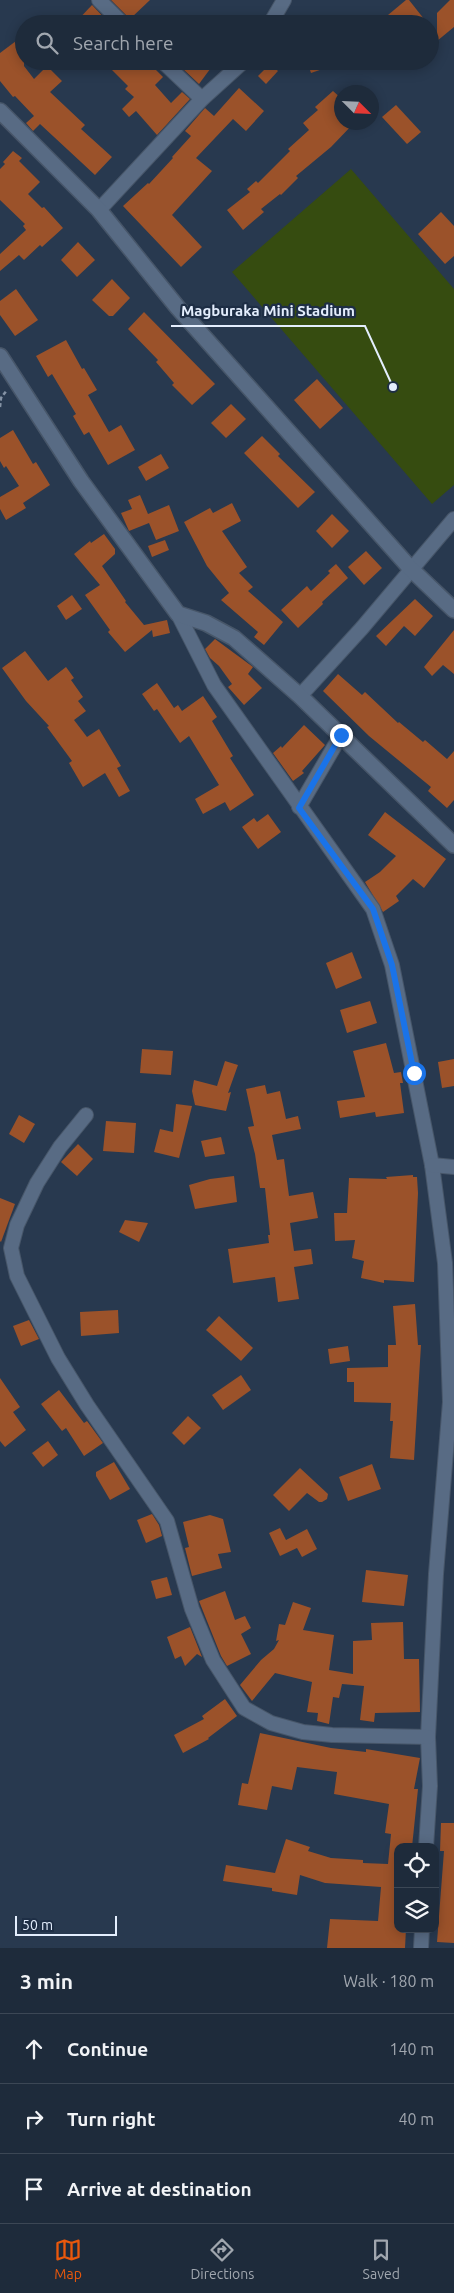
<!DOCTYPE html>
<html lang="en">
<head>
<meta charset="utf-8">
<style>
	body { margin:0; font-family:Ubuntu,sans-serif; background:#2b3746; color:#f1f3f6 }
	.controls { position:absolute; right:15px; bottom:15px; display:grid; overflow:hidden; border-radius:10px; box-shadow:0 2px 12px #0003 }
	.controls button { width:45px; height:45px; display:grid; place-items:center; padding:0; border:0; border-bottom:1px solid #3c4755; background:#1e2b3b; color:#f1f3f6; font:25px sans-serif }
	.compass { position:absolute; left:334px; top:85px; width:45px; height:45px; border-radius:50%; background:#1e2b3b; box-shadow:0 2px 12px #0003; rotate:114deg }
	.scale { position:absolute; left:15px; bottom:12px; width:102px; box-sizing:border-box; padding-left:5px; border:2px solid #e4eefd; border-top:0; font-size:14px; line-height:18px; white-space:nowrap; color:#e4eefd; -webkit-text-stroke:4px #1e2e45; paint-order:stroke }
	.stop { position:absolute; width:15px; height:15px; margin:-11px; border:4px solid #1a73e8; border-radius:50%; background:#fff }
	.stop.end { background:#1a73e8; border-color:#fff; box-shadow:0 1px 5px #0008 }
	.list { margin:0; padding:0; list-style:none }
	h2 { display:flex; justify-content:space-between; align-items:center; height:65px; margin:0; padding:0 20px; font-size:21px }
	h2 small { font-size:16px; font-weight:400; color:#a1a7af }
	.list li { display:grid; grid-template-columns:32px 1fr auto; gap:15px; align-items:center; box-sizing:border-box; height:70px; padding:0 20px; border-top:1px solid #3c4755 }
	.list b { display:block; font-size:19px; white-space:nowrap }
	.list em { font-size:16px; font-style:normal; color:#a1a7af }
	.icon { flex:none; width:28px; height:28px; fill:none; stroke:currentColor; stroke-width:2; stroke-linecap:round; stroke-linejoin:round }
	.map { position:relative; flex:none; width:454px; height:1948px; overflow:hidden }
	.search { position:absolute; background:#1e2b3b; box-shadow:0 2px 12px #0003; left:15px; right:15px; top:15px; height:55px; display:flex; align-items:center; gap:12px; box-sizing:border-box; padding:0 18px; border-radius:28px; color:#a1a7af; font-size:19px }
	.sheet { height:275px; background:#1e2b3b }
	nav { display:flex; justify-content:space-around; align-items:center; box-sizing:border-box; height:70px; border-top:1px solid #3c4755; background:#1e2b3b; font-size:14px; color:#a1a7af }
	nav a { display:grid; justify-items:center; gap:2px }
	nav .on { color:#ea580c }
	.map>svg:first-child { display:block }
</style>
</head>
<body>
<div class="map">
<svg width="454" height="1948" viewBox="0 0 454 1948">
	<rect width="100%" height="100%" fill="#28394f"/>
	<polygon fill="#364c10" points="351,169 454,289 454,485 432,504 232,272"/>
	<g fill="#9b522a">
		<polygon points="111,0 150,0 130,19"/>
		<polygon points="406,0 409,0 428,24 395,24 388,15"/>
		<polygon points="450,0 454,0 454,27 437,41 437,13"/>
		<polygon points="92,5 93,6 110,24 74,24"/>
		<polygon points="24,35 24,66 34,79 47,66 62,81 50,92 85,125 81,129 112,157 95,175 40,124 33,131 26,123 34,116 15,96 13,97 0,81 0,53"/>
		<polygon points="103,61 147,61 163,77 155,85 171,103 182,92 190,99 157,135 136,111 129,117 122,109 134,97 125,89 128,86"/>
		<polygon points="188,61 216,61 199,84 182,68"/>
		<polygon points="307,61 340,61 340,63 311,73"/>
		<polygon points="270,64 278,71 266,84 258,76"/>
		<polygon points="239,88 264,111 246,131 233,119 196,158 212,171 172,215 202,247 181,267 123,206 148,183 149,184 173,158 172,157 191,136 185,131 205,108 214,116"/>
		<polygon points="333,91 342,99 342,122 355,122 331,147 296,176 298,178 281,195 280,194 261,209 264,212 243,230 227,210 250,192 247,189 256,181 258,183 290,151 288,149 309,130 303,123 318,110 315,107"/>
		<polygon points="396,105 421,132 407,144 382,117"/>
		<polygon points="13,151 22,158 19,161 40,182 28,194 42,208 44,207 63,228 42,247 40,245 24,260 19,255 0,271 0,254 26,230 23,226 25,224 0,200 0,169 5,164 3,162"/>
		<polygon points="441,212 454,226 454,256 445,264 418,234"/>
		<polygon points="78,242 95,260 77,277 61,260"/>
		<polygon points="112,279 130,298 113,316 109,316 92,300"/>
		<polygon points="16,289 38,320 15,336 0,315 0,301"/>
		<polygon points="144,312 215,384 192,405 172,385 174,383 156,362 158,360 128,329"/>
		<polygon points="66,340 82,369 84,368 97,390 88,395 109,432 121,425 135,450 108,465 89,432 84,435 73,416 76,414 52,374 48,377 36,356"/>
		<polygon points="317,379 343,408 320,429 294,400"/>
		<polygon points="231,404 246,419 226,438 211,423"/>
		<polygon points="13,430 33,464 36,462 50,485 23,503 26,508 6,520 0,509 0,497 19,486 6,466 4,468 0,461 0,438"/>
		<polygon points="262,436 280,454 278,456 315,492 298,508 244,453"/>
		<polygon points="161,454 169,468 146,481 138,467"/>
		<polygon points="140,495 148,514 169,505 179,531 156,540 149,523 129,531 121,513 132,509 128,500"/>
		<polygon points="232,503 241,521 222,531 247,567 239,573 253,587 248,591 283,622 264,645 254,637 258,632 221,600 229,593 207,566 184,522 210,508 213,513"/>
		<polygon points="332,514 349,531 332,548 316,531"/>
		<polygon points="104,534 115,549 115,554 102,566 126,601 125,602 144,625 167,620 170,633 153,637 152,630 125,652 108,632 110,630 85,595 100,585 74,554 90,541 91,543"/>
		<polygon points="165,540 169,550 152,557 148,546"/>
		<polygon points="366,551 382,568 364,585 348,567"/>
		<polygon points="336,564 348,578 322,602 323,604 298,628 281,610 307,586 311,591 330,573 328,571"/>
		<polygon points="72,595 82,609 66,620 57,606"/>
		<polygon points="415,599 433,616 415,636 404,626 386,646 376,636"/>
		<polygon points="454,630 454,674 443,665 432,676 424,667"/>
		<polygon points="215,639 253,667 248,674 262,688 244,705 228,687 232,684 219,666 210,658 205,649"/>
		<polygon points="25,651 48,681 66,667 74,678 71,680 83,697 78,701 86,711 74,720 87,737 99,729 121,766 117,768 130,791 119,797 105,773 83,787 69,763 72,761 47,727 49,726 26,701 2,668"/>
		<polygon points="338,674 362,695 365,692 398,723 399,722 423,742 425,740 447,759 454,751 454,800 447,808 428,791 431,787 369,736 323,691"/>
		<polygon points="157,683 174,708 178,705 182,711 203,696 217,717 212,721 233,756 230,758 254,795 230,811 225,802 203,814 195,799 219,785 189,736 180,743 157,709 154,711 142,694"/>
		<polygon points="304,725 325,745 302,771 304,773 293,781 273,753 281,746 282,748"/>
		<polygon points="385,812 446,859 424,888 413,879 396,896 399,901 383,912 365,882 380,872 396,856 368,835"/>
		<polygon points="268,814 281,832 258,849 242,827 254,818 257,822"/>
		<polygon points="352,952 362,978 336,989 326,963"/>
		<polygon points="370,1001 377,1023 347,1033 340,1010"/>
		<polygon points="386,1043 394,1073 401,1072 403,1083 400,1083 404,1113 376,1117 375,1112 340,1118 337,1101 365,1097 353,1051"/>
		<polygon points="142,1049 173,1051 171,1075 140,1073"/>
		<polygon points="454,1059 454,1086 442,1088 438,1062"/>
		<polygon points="225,1061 238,1065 228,1093 231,1092 226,1111 195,1105 192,1091 194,1080 217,1086"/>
		<polygon points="265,1085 267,1094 280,1091 286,1119 298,1116 301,1129 272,1135 277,1160 284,1159 289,1196 313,1192 318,1218 290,1223 294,1251 311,1249 313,1264 294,1267 299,1299 278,1302 275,1277 233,1283 228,1249 269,1243 268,1235 270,1235 265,1188 260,1188 255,1154 248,1127 254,1126 246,1089"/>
		<polygon points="176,1104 192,1106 179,1158 154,1152 160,1129 173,1132"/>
		<polygon points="19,1115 35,1124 24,1143 9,1134"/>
		<polygon points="106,1121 136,1123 134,1153 103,1151"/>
		<polygon points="221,1137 225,1154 205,1157 201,1141"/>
		<polygon points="78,1144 93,1159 77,1176 61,1162"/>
		<polygon points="413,1175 413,1177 417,1177 418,1193 414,1282 384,1280 384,1283 361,1278 364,1261 352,1258 355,1240 335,1241 334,1213 347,1213 349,1178 387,1179 386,1177"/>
		<polygon points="234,1176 237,1202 195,1209 189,1185 210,1179"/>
		<polygon points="0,1198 15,1204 1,1242 0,1241"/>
		<polygon points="125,1220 148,1223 139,1242 119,1232"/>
		<polygon points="415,1304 418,1345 421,1345 414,1460 390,1458 393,1421 390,1421 391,1403 354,1402 354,1382 347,1382 347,1368 388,1367 388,1345 396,1345 393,1306"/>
		<polygon points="118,1310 119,1333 81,1336 80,1312"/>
		<polygon points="219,1316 253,1348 241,1361 206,1330"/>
		<polygon points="29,1320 39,1339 21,1346 13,1326"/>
		<polygon points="348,1346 350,1361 330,1364 328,1349"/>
		<polygon points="241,1375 251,1390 223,1410 212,1395"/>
		<polygon points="0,1378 20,1407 13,1412 26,1430 5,1447 0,1441"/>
		<polygon points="59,1390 84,1423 87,1421 103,1443 84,1456 66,1428 62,1431 41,1404"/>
		<polygon points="188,1416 201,1428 184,1445 172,1433"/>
		<polygon points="48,1441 58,1455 43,1467 32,1453"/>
		<polygon points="114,1462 130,1489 110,1500 96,1476 96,1472"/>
		<polygon points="372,1464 381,1489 348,1501 339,1477"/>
		<polygon points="300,1468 328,1494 327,1499 322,1502 319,1502 307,1493 289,1511 273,1495"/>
		<polygon points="152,1514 159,1525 162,1536 146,1543 137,1520"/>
		<polygon points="210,1515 223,1519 231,1552 218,1554 222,1568 192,1576 185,1548 189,1547 183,1522"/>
		<polygon points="280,1528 286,1540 307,1529 317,1549 302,1557 297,1548 280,1556 269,1533"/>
		<polygon points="366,1570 408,1575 404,1606 362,1602"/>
		<polygon points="167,1577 172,1595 156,1599 151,1581"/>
		<polygon points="225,1591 235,1620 245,1616 251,1628 241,1634 251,1654 227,1666 221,1656 199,1601"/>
		<polygon points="293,1602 311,1608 303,1630 334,1635 329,1670 353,1674 353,1641 372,1640 371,1623 403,1622 404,1659 419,1659 420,1712 375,1713 374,1722 360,1720 364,1686 342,1684 339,1698 333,1697 329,1724 317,1721 318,1713 307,1712 312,1682 275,1673 252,1701 240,1685 261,1660 274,1649 279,1640 276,1641 279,1624 285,1625"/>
		<polygon points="190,1627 202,1657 197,1654 185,1666 181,1656 175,1659 167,1637"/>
		<polygon points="225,1699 237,1716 208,1738 209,1739 183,1753 174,1735 204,1719 202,1716"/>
		<polygon points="260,1733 331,1748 366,1752 366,1749 420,1758 414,1789 418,1789 412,1847 398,1847 398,1929 406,1929 405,1948 327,1948 330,1919 378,1921 381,1887 325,1883 300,1875 297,1895 272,1891 272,1888 223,1881 226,1865 275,1873 286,1839 310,1847 308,1851 331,1858 363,1860 363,1863 388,1864 391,1834 385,1833 389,1804 334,1794 337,1772 297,1767 292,1790 272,1786 267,1810 238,1805 242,1783 248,1784"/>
		<polygon points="441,1823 454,1823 454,1943 437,1942 444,1851 440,1851"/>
	</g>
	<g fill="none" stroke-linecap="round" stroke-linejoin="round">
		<g stroke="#475669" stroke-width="16">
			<g id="minor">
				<polyline points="99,0 123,24"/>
				<polyline points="270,24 284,0"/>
				<polyline points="162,61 202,99"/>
				<polyline points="99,210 202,99 244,61"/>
				<polyline points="178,614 214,685 373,909 392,965 432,1165 445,1263 450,1402 436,1574 428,1737 430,1786 426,1847"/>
				<polyline points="300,696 362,628 454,519"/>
				<polyline points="299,807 341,735"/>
				<polyline points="86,1115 60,1147 37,1183 17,1225 11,1248 17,1276 58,1358 87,1405 167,1521 192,1609 213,1660 244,1708 271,1723 303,1732 332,1735 428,1737"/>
				<polyline points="432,1165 454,1167"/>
				<polyline points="421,1948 422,1929"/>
			</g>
		</g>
		<g stroke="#475669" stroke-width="18">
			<g id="tertiary">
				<polyline points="0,111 99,210 178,308 411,569 454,610"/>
				<polyline points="0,356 81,481 178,614 206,623 234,638 300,696 454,845"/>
			</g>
		</g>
		<polyline stroke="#8593a5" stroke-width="2.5" stroke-dasharray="4 2.5" stroke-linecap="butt" points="0,407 1,398 7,390"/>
		<use href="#minor" stroke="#586b84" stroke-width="14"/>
		<use href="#tertiary" stroke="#586b84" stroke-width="15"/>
	</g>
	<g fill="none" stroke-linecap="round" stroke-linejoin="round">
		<polyline stroke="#1a73e8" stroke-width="6" points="341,735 299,808 373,909 392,965 414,1073"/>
	</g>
	<path fill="none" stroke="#e4eefd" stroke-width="2" d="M393 387L365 326H171"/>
	<circle fill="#e4eefd" stroke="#1e2e45" stroke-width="2" cx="393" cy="387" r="5"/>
	<g font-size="15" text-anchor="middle" font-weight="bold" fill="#e4eefd" stroke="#1e2e45" stroke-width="4.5" stroke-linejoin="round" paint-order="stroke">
		<text x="268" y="316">Magburaka Mini Stadium</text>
	</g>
</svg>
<div class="controls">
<button><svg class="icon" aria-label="locate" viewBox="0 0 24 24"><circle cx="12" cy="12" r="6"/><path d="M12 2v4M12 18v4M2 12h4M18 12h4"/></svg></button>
<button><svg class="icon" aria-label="layers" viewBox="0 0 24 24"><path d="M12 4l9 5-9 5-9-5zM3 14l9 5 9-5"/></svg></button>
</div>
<svg class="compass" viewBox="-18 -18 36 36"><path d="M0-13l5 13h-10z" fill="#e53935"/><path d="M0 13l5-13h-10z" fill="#a1a7af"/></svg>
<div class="scale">50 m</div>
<div class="stop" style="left:414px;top:1073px"></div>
<div class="stop end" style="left:341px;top:735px"></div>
<div class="search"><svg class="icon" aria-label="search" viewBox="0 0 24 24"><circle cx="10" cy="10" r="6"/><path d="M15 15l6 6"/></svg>Search here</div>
</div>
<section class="sheet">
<h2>3 min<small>Walk · 180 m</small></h2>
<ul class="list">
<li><svg class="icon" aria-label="ahead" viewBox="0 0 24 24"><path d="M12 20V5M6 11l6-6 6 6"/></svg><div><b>Continue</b></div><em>140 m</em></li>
<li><svg class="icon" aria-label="right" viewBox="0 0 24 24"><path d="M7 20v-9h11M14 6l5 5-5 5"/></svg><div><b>Turn right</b></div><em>40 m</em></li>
<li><svg class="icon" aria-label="arrive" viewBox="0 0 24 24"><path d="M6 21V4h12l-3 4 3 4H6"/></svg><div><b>Arrive at destination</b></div></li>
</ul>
</section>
<nav>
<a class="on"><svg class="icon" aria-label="map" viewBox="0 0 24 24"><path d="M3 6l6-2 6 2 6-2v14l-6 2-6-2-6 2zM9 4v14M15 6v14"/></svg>Map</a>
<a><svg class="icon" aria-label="directions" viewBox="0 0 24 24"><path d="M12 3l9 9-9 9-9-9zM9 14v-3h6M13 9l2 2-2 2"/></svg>Directions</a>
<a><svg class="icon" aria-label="saved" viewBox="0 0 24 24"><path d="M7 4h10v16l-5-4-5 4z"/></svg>Saved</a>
</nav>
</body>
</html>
